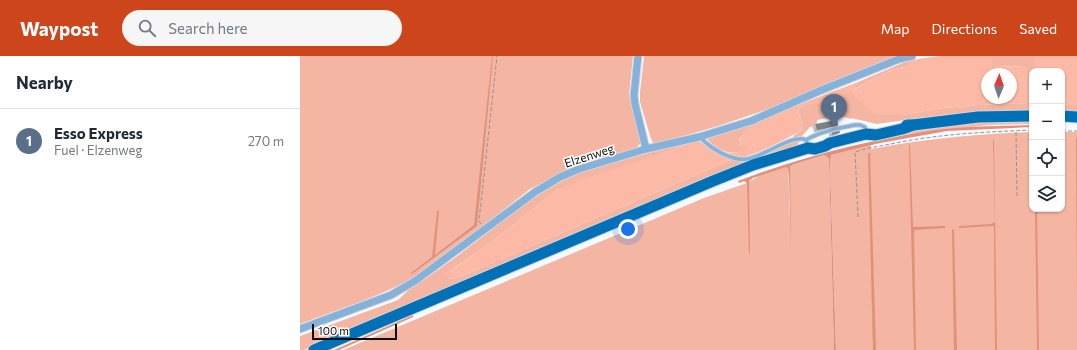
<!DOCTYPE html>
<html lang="en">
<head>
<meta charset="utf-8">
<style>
	body { margin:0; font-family:Commissioner,sans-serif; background:#f6f6f7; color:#1f2937 }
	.controls { position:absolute; right:12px; top:12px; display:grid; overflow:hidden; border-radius:8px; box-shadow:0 1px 3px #0004 }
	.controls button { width:36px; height:36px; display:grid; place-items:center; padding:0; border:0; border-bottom:1px solid #e0e1e3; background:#fff; color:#1f2937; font:20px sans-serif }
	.compass { position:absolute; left:681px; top:12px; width:36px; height:36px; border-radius:50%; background:#fff; box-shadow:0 1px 3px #0004; rotate:2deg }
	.scale { position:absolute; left:12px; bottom:10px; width:85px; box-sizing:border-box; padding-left:4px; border:2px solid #0d0e10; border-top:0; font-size:11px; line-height:14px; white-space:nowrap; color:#0d0e10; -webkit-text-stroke:3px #fff; paint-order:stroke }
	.you { position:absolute; left:328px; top:173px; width:14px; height:14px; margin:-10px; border:3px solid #fff; border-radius:50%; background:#1a73e8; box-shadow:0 0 0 6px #1a73e833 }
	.badge { display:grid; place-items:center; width:26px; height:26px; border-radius:50%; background:#cd451b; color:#fff; font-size:13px; font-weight:700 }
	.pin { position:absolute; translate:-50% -33px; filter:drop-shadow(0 1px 2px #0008) }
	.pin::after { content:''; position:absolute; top:21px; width:14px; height:12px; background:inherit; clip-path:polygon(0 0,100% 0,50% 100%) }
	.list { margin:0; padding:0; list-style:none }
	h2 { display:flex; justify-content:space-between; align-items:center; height:52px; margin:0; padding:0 16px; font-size:17px }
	h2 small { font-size:13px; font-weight:400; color:#747a83 }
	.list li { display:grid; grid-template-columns:26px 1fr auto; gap:12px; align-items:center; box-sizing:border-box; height:64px; padding:0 16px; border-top:1px solid #e0e1e3 }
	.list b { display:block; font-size:15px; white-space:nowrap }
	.list p { margin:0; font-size:13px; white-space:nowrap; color:#747a83 }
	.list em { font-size:13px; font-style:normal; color:#747a83 }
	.icon { flex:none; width:22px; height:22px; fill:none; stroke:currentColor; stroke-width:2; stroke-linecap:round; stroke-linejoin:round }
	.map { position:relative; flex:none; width:777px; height:294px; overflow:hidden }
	header { display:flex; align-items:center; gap:24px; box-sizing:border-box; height:56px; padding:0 20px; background:#cd451b; color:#fff }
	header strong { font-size:19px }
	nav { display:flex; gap:22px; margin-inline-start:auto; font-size:14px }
	.search { width:280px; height:36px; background:#f6f6f7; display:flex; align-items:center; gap:10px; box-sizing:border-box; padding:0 14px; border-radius:22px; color:#747a83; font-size:15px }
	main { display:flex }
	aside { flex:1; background:#fff }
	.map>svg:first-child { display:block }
</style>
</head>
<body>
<header>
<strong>Waypost</strong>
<div class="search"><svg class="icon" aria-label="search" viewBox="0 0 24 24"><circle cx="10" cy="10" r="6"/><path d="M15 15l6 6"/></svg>Search here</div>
<nav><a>Map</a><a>Directions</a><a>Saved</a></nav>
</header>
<main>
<aside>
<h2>Nearby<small></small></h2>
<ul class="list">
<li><span class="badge" style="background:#5c6f8a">1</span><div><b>Esso Express</b><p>Fuel · Elzenweg</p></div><em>270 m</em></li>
</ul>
</aside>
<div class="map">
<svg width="777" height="294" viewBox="0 0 777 294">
	<defs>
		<filter id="shadow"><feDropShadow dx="-2.5" dy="2.5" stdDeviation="0" flood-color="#0004"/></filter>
	</defs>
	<rect width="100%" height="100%" fill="#f5faff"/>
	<g fill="#f4b5a3">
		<path d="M0 0H333L329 39 341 78V87L336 92 269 114 230 133 124 216C85 239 42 252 0 268Z"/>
		<polygon points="344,0 599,0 477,50 418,70 359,87 353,87 351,83 340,46 340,36"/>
		<polygon points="692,0 735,0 735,15 732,15 732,57 641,63 626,61 577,68 551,62 551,63 541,60 533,63 532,61 517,64 517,67 515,68 515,70 510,71 502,80 494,82 493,80 503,73 498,53 509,48 539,42 556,29 558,26 605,6 618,3 608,10 592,14 569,25 553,34 602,59 643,52 679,49 726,47 724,10 692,11"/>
		<rect x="762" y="49" width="15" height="8"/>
		<path d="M450 67 449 71 439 84 450 92C435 101 418 96 407 83L408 81Z"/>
		<path d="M732 76V153H762V76H777V294H536L530 111 531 99 571 89V93C624 83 678 78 732 76Z"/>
		<polygon points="396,84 383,90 257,134 189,188 151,214 151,223 157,222 433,103 448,107 211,205 4,294 0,294 0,280 98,244 114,229 125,223 156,201 230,144 260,126 283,115"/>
		<polygon points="501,84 494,92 460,101 495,85"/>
		<polygon points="524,99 527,101 529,103 534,294 43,294 404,142 447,127 462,118 488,110 490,165 490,111 492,109"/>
	</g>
	<g fill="#fbb9a6" fill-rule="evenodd">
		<path d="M640 0H692V11L726 10 727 13V47L679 49 643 52 602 59H585L575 58 557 43 552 35C536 45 516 46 498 53L503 73C492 80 453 101 441 101 436 100 430 98 426 96 435 97 441 97 449 92L440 91 438 90C439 81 447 76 450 67L558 26 554 34 569 25 592 14 608 10 618 3ZM687 18H711V42H687Z"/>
		<polygon points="735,0 777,0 777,49 762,49 762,15 735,15"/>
		<polygon points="732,64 732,68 689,69 592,80 591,78 644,69"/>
		<path d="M396 84 399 85 413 94 433 103 157 222C151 223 148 224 144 219L189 188 257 134 283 123 383 90Z"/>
	</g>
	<g fill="#e0917b">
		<polygon points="192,0 193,0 177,170 112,218 111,217 132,201 137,156 139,154 135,199 174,169"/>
		<path d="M732 69V71L647 75 580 87 531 99 530 111 536 294H534L529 103 527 101 524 99 492 109 490 111 491 192V194L489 122 488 112 486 111 453 122 449 125 450 195 449 199 447 127 444 125 439 127 438 125C500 101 569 84 635 74 667 70 700 70 732 69Z"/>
		<polygon points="776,82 777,82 777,248"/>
		<polygon points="693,84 694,84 697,294 695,294 694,172 693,170 659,172 659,170 691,168 695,166"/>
		<polygon points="610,88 613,171 645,170 645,172 614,174 616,294 614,294 609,89"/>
		<polygon points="570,96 576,294 573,294 568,98"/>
		<polygon points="735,153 737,153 739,294 737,294"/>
		<polygon points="654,173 657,294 654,294 652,174"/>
		<polygon points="113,259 113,261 39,294 34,294"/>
	</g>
	<polygon fill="#7c8185" filter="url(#shadow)" points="537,64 540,77 532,79 531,72 517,74 515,68"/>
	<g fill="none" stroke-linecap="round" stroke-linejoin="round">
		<g stroke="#d0d4d9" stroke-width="5.5">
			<g id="lane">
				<path d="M400 81C410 92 431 105 446 103 462 102 493 77 506 84"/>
				<path d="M508 91 506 84C521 75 539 72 555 69H560L565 71 566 77"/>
			</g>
		</g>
		<g stroke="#d0d4d9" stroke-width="9">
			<g id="street">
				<polyline points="338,0 334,39 335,48 346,93"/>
				<polyline points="0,273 91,239 115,225 235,136 260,121 279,113 346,93 399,81 451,65 524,33 599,3 612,0"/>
			</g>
		</g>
		<g stroke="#d0d4d9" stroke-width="13">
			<g id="primary">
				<polyline points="762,60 777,61"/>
				<polyline points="607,69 613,69 678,61 732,60"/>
				<polyline points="14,294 413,125 453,109 508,92 515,93 525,90 530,87 566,78 576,79 602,73 613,69"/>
			</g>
		</g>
		<g stroke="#929599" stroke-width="1" stroke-dasharray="4 2" stroke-linecap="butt">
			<polyline points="762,75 777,75"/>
			<polyline points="716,76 717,140"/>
			<path d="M558 161 555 96C567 92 579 90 591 88 637 78 685 76 732 74"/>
			<polyline points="181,168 179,165 197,0"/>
		</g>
		<use href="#lane" stroke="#86b1d8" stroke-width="3.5"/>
		<use href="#street" stroke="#86b1d8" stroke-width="7"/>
		<use href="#primary" stroke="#0071b6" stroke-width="11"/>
	</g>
	<g text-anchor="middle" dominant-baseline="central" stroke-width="3" stroke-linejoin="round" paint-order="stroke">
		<g font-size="12" fill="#0d0e10" stroke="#fff">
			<text transform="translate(289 99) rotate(-18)">Elzenweg</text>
		</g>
	</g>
</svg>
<div class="controls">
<button>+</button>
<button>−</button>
<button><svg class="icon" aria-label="locate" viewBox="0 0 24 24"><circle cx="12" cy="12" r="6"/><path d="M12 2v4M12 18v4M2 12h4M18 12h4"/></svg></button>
<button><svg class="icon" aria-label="layers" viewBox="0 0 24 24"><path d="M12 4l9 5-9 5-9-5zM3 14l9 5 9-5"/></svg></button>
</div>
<svg class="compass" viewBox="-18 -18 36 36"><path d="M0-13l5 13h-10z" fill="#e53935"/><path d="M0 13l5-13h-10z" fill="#747a83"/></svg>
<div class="scale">100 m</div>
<div class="you"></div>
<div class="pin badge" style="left:534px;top:71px;background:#5c6f8a">1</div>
</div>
</main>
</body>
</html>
